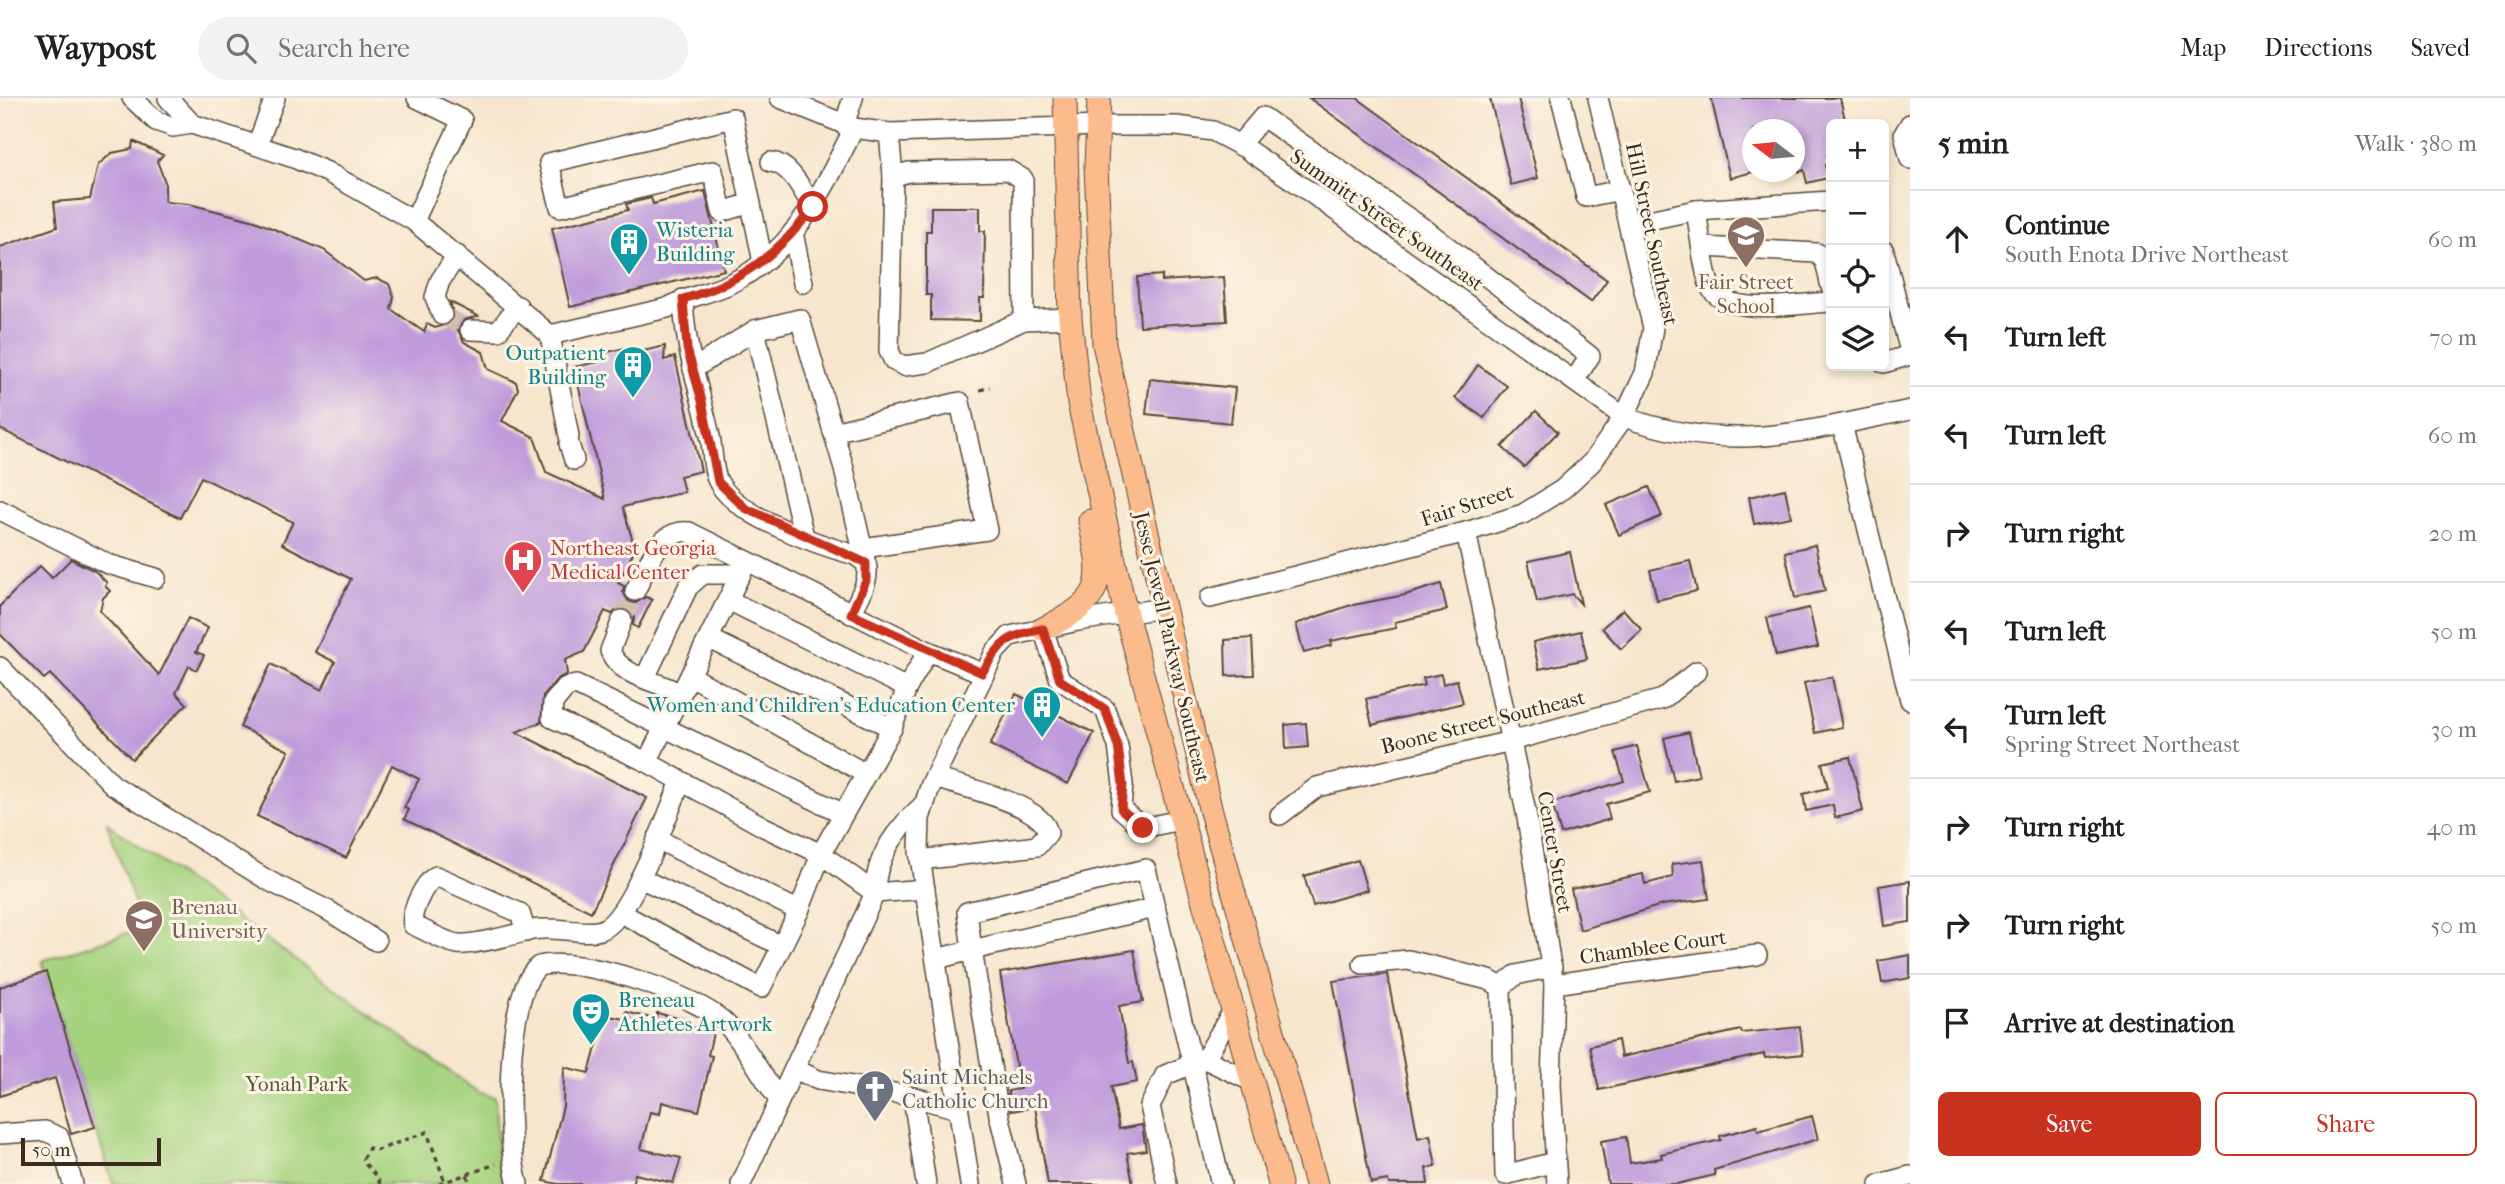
<!DOCTYPE html>
<html lang="en">
<head>
<meta charset="utf-8">
<style>
	body { margin:0; font-family:"IM FELL French Canon",serif; background:#f2f2f2; color:#202124 }
	.controls { position:absolute; right:21px; top:21px; display:grid; overflow:hidden; border-radius:10px; box-shadow:0 4px 10px #0003 }
	.controls button { width:63px; height:63px; display:grid; place-items:center; padding:0; border:0; border-bottom:2px solid #e0e0e0; background:#fff; color:#202124; font:35px sans-serif }
	.compass { position:absolute; left:1742px; top:21px; width:63px; height:63px; border-radius:50%; background:#fff; box-shadow:0 4px 10px #0003; rotate:286deg }
	.scale { position:absolute; left:21px; bottom:18px; width:140px; box-sizing:border-box; padding-left:7px; border:4px solid #3b2a1e; border-top:0; font-size:19px; line-height:24px; white-space:nowrap; color:#3b2a1e; -webkit-text-stroke:5px #fcf5e5; paint-order:stroke }
	.stop { position:absolute; width:21px; height:21px; margin:-16px; border:5px solid #c8321e; border-radius:50%; background:#fff }
	.stop.end { background:#c8321e; border-color:#fff; box-shadow:0 2px 7px #0008 }
	.list { margin:0; padding:0; list-style:none }
	h2 { display:flex; justify-content:space-between; align-items:center; height:91px; margin:0; padding:0 28px; font-size:30px }
	h2 small { font-size:23px; font-weight:400; color:#757577 }
	.list li { display:grid; grid-template-columns:46px 1fr auto; gap:21px; align-items:center; box-sizing:border-box; height:98px; padding:0 28px; border-top:2px solid #e0e0e0 }
	.list b { display:block; font-size:26px; white-space:nowrap }
	.list p { margin:0; font-size:23px; white-space:nowrap; color:#757577 }
	.list em { font-size:23px; font-style:normal; color:#757577 }
	.actions { display:flex; gap:14px; padding:21px 28px }
	.actions a { flex:1; padding:16px 0; border:2px solid #c8321e; border-radius:10px; text-align:center; font-size:24px; color:#c8321e }
	.actions .main { background:#c8321e; color:#fff }
	.icon { flex:none; width:38px; height:38px; fill:none; stroke:currentColor; stroke-width:2; stroke-linecap:round; stroke-linejoin:round }
	.map { position:relative; flex:none; width:1910px; height:1086px; overflow:hidden }
	header { display:flex; align-items:center; gap:42px; box-sizing:border-box; height:98px; padding:0 35px; background:#fff; border-bottom:2px solid #e0e0e0 }
	header strong { font-size:33px }
	nav { display:flex; gap:38px; margin-inline-start:auto; font-size:24px }
	.search { width:490px; height:63px; background:#f2f2f2; display:flex; align-items:center; gap:18px; box-sizing:border-box; padding:0 24px; border-radius:38px; color:#757577; font-size:26px }
	main { display:flex }
	aside { flex:1; background:#fff }
	.map>svg:first-child { display:block }
</style>
</head>
<body>
<header>
<strong>Waypost</strong>
<div class="search"><svg class="icon" aria-label="search" viewBox="0 0 24 24"><circle cx="10" cy="10" r="6"/><path d="M15 15l6 6"/></svg>Search here</div>
<nav><a>Map</a><a>Directions</a><a>Saved</a></nav>
</header>
<main>
<div class="map">
<svg width="1910" height="1086" viewBox="0 0 1910 1086">
	<rect width="100%" height="100%" fill="#fcf5e5"/>
	<filter id="ink" filterUnits="userSpaceOnUse"><feTurbulence type="fractalNoise" baseFrequency=".0143" numOctaves="2"/><feDisplacementMap in="SourceGraphic" scale="14" xChannelSelector="R" yChannelSelector="G"/><feConvolveMatrix kernelMatrix="1 2 1 2 8 2 1 2 1" color-interpolation-filters="sRGB"/></filter>
	<filter id="wash" filterUnits="userSpaceOnUse"><feTurbulence type="fractalNoise" baseFrequency=".00686" numOctaves="4" result="noise"/><feDisplacementMap in="SourceGraphic" scale="28" xChannelSelector="R" yChannelSelector="G"/><feGaussianBlur stdDeviation="1.57" result="paint"/><feColorMatrix in="noise" values="0 0 0 0 0 0 0 0 0 0 0 0 0 0 0 0 0 1.4 0 .05"/><feComposite in="paint" operator="in"/></filter>
	<g filter="url(#wash)">
		<rect width="100%" height="100%" fill="#f7e6cd"/>
		<polygon fill="#a6d37f" stroke="#707e4e" stroke-width="2" points="107,725 479,995 495,999 498,1066 505,1086 113,1086 42,863 143,830"/>
		<g id="blocks">
			<g fill="#bf9bdb">
				<polygon points="1309,0 1357,0 1607,182 1591,204"/>
				<polygon points="1490,0 1518,0 1538,80 1511,87"/>
				<polygon points="1711,0 1840,0 1846,26 1831,26 1831,55 1827,56 1829,66 1825,67 1828,80 1807,85 1804,72 1799,74 1795,57 1795,32 1753,32 1753,74 1730,80"/>
				<polygon points="133,43 163,57 157,63 165,84 165,104 189,106 255,123 324,152 364,183 377,180 389,186 394,199 391,211 424,234 427,226 435,230 451,225 454,218 450,204 478,218 464,222 458,232 464,244 483,254 488,271 516,284 518,291 502,323 534,339 546,374 605,401 574,269 598,264 596,257 629,249 630,256 665,248 664,262 675,259 701,373 680,378 684,394 623,409 635,451 618,485 624,488 623,494 629,504 636,505 646,499 652,502 638,530 633,527 634,519 627,511 619,510 612,516 605,513 584,554 565,562 567,576 557,581 543,598 541,624 516,634 647,700 591,814 404,721 409,712 404,710 419,681 392,667 346,760 257,718 289,653 240,629 271,566 322,592 335,564 315,554 351,481 282,446 293,424 201,379 180,420 0,331 0,149 57,129 54,104 90,101 98,67 112,55 132,51"/>
				<polygon points="705,93 724,172 570,209 552,130 628,112 626,106 651,100 653,106"/>
				<polygon points="931,109 980,109 980,133 985,133 984,200 980,200 980,223 931,222 931,197 926,197 926,133 931,133"/>
				<polygon points="1162,177 1162,183 1224,179 1227,223 1140,228 1137,179"/>
				<polygon points="1478,267 1507,288 1484,320 1455,300"/>
				<polygon points="1150,281 1235,290 1231,325 1146,316"/>
				<polygon points="1536,313 1558,334 1524,369 1502,349"/>
				<polygon points="1649,389 1662,418 1619,437 1606,407"/>
				<polygon points="1785,391 1791,419 1754,426 1749,399"/>
				<polygon points="1815,447 1825,493 1795,500 1785,454"/>
				<polygon points="1570,454 1581,506 1572,496 1537,504 1528,463"/>
				<polygon points="71,461 95,473 107,485 105,488 110,493 103,500 100,513 159,577 188,520 208,530 196,554 204,557 197,572 189,568 176,595 187,606 132,661 50,576 44,581 0,536 0,508 40,468 52,480"/>
				<polygon points="1690,463 1697,493 1657,502 1650,472"/>
				<polygon points="1441,486 1447,512 1395,524 1396,530 1331,543 1332,547 1304,555 1296,526 1348,508 1405,497"/>
				<polygon points="1809,510 1818,549 1776,558 1767,520"/>
				<polygon points="1623,511 1642,532 1621,551 1602,530"/>
				<polygon points="1581,533 1587,561 1539,571 1533,544"/>
				<polygon points="1252,540 1254,577 1226,578 1225,542"/>
				<polygon points="1441,576 1443,586 1457,582 1463,605 1372,627 1366,601 1425,587 1423,580"/>
				<polygon points="1832,579 1842,629 1815,635 1804,585"/>
				<polygon points="1016,596 1094,635 1068,686 990,647"/>
				<polygon points="1306,625 1308,649 1286,651 1285,627"/>
				<polygon points="1689,634 1699,678 1674,683 1664,640"/>
				<polygon points="1637,648 1650,694 1606,706 1610,721 1561,736 1552,705 1624,683 1615,654"/>
				<polygon points="1850,659 1863,713 1835,720 1833,707 1806,713 1803,696 1828,690 1822,665"/>
				<polygon points="1358,762 1367,792 1313,808 1304,778"/>
				<polygon points="1703,762 1709,801 1662,807 1580,832 1571,791 1643,776 1645,786 1673,779 1672,766"/>
				<polygon points="1910,783 1910,824 1884,828 1879,788"/>
				<polygon points="1134,852 1143,904 1119,908 1129,965 1133,964 1137,984 1111,989 1119,1031 1142,1027 1146,1052 1127,1055 1133,1086 1048,1086 1035,1009 1011,1013 1008,993 1020,991 1000,875"/>
				<polygon points="1910,857 1910,880 1882,885 1878,863"/>
				<polygon points="46,874 95,1029 71,1036 55,980 0,998 0,889"/>
				<polygon points="1387,876 1418,1040 1430,1037 1436,1068 1426,1070 1428,1086 1389,1086 1388,1082 1371,1085 1333,883"/>
				<polygon points="626,914 655,921 657,915 686,922 691,925 690,929 713,935 708,957 712,958 699,1013 662,1004 660,1016 650,1014 641,1051 681,1060 673,1085 635,1076 632,1086 558,1086 544,1083 563,1008 564,969 589,975 605,917 625,921"/>
				<polygon points="1800,929 1803,956 1765,960 1764,956 1599,992 1590,948 1618,942 1621,959 1741,932 1742,935"/>
				<polygon points="1812,1018 1818,1041 1714,1072 1715,1077 1677,1086 1608,1086 1601,1043 1626,1039 1630,1065 1662,1060 1661,1056 1721,1042 1720,1038 1757,1028 1758,1033"/>
			</g>
		</g>
	</g>
	<g filter="url(#ink)">
		<use href="#blocks" fill-opacity="0" stroke="#574638" stroke-width="2"/>
		<g fill="none" stroke-linecap="round" stroke-linejoin="round">
			<g stroke="#d1c0aa" stroke-width="19" stroke-dasharray="19 10" stroke-linecap="butt">
				<polyline points="442,217 470,232"/>
				<polyline points="622,522 635,493"/>
			</g>
			<g stroke="#574638" stroke-width="22">
				<g id="minor">
					<polyline points="132,0 156,23 173,29 192,26 294,60 327,74 414,123 550,237 569,338"/>
					<polyline points="168,0 192,26"/>
					<path d="M780 0 854 30 889 35 1100 28H1177L1213 33 1245 50 1307 92 1624 319C1730 357 1805 333 1910 312"/>
					<polyline points="1561,0 1586,99 1621,92"/>
					<polyline points="1910,26 1904,36 1910,61"/>
					<polyline points="844,27 853,0"/>
					<polyline points="889,35 893,78 889,253 894,263 904,268 927,265 1024,222 1070,220"/>
					<polyline points="257,47 275,0"/>
					<polyline points="1239,47 1263,19 1426,132 1590,258 1574,283"/>
					<path d="M771 64C791 66 803 94 813 109"/>
					<polyline points="893,78 909,74 1008,72 1023,81 1024,222"/>
					<polyline points="751,105 722,114 713,73 560,109 549,65 733,20 763,164"/>
					<path d="M1696 112C1699 128 1704 180 1712 192 1730 219 1801 205 1831 204"/>
					<polyline points="414,123 462,22 417,0"/>
					<polyline points="1630,126 1696,112 1831,103"/>
					<polyline points="793,134 803,185"/>
					<polyline points="1703,149 1817,155 1825,163 1831,189"/>
					<polyline points="1884,153 1910,254"/>
					<path d="M683 201C685 252 699 289 710 338 713 352 712 374 719 385 738 419 819 447 855 457L866 465C871 482 859 500 851 516"/>
					<polyline points="442,217 435,199 440,183 457,157"/>
					<polyline points="470,232 498,233 518,208"/>
					<polyline points="755,232 800,221 843,367 865,462"/>
					<path d="M550 237 667 210C686 199 707 196 727 187 793 157 824 91 854 30"/>
					<polyline points="1884,265 1910,257"/>
					<polyline points="693,271 755,232 804,439"/>
					<polyline points="1842,326 1910,602"/>
					<polyline points="833,334 960,304 987,432 863,450"/>
					<polyline points="569,346 574,362"/>
					<polyline points="0,412 108,466 156,480"/>
					<polyline points="1466,434 1526,714 1554,886 1551,987 1557,1086"/>
					<path d="M635 493C648 469 657 431 689 434L928 553 982 575"/>
					<polyline points="1210,500 1466,434 1523,416 1563,391 1592,364 1624,319 1645,275 1653,230 1598,0"/>
					<polyline points="730,503 907,590"/>
					<path d="M622 522 610 553C621 580 657 582 681 596"/>
					<polyline points="1043,531 1060,582 1105,611 1118,648 1123,686 1121,711 1143,730 1180,722"/>
					<polyline points="710,541 892,630"/>
					<polyline points="0,569 113,687 269,783 329,813 376,843"/>
					<polyline points="691,578 866,676"/>
					<polyline points="645,580 688,489 703,476 741,476"/>
					<polyline points="647,664 747,463"/>
					<polyline points="842,715 576,587 566,589 553,605 552,620 647,664 764,729 821,756 875,795"/>
					<polyline points="1280,717 1317,689 1511,643 1663,601 1697,573"/>
					<polyline points="657,741 799,813"/>
					<path d="M920 762 1037 748 1048 735C1044 706 959 688 934 680"/>
					<polyline points="640,780 782,848"/>
					<polyline points="875,795 925,791"/>
					<polyline points="621,815 761,890 799,813 821,756 892,630 907,590 928,553"/>
					<path d="M526 834 520 815 436 778C424 785 410 814 413 827 427 833 444 844 458 846 472 848 516 836 532 832 556 828 584 837 601 832 630 823 669 713 681 683"/>
					<polyline points="936,861 972,852 967,814 1146,771 1221,1086"/>
					<polyline points="1363,866 1408,862 1489,882 1501,889"/>
					<polyline points="1552,869 1516,877 1501,889 1505,1077 1555,1064"/>
					<polyline points="1554,886 1757,857"/>
					<polyline points="1232,914 1205,961 1251,983"/>
					<polyline points="795,971 818,982 906,997 958,1011"/>
					<polyline points="913,999 926,1086"/>
					<polyline points="0,1036 45,1033 59,1039 73,1086"/>
					<path d="M518 1086C506 1045 504 895 539 868 579 857 699 897 727 927 745 946 763 980 779 1002"/>
					<path d="M741 1086 875 795C875 758 897 731 923 707"/>
					<polyline points="970,1086 919,753 920,720 931,686 995,554 1010,538 1078,523 1163,510"/>
					<polyline points="1016,1086 999,1017 972,852 1155,810"/>
					<polyline points="1167,1086 1150,1008 1165,977 1205,961"/>
					<polyline points="1880,1086 1910,1078"/>
				</g>
			</g>
			<g stroke="#574638" stroke-width="25">
				<g id="major">
					<polyline points="1065,0 1070,220 1079,305 1126,516 1280,1086"/>
					<polyline points="1099,0 1096,68 1104,246 1210,710 1316,1086"/>
					<path d="M1043 531C1105 501 1104 488 1090 423"/>
				</g>
			</g>
			<g stroke="#574638" stroke-width="3.5" stroke-dasharray="5 5" stroke-linecap="butt">
				<polyline points="980,292 990,289"/>
				<polyline points="467,1077 470,1086"/>
				<path d="M380 1086C376 1074 367 1072 363 1061L369 1050 378 1052 427 1034 445 1084"/>
				<polyline points="439,1086 496,1066"/>
			</g>
			<use href="#minor" stroke="#fff" stroke-width="19"/>
			<use href="#major" stroke="#fbbb8c" stroke-width="23"/>
		</g>
	</g>
	<g fill="none" stroke-linecap="round" stroke-linejoin="round" filter="url(#ink)">
		<path stroke="#c8321e" stroke-width="9" d="M813 109C780 156 738 186 683 201L687 251 702 303 718 384 745 410 866 465V483L851 516 982 575C1002 542 1006 539 1043 531L1060 582 1105 611 1118 648 1123 687 1121 711 1143 730"/>
	</g>
	<defs>
		<g id="school-pin" transform="scale(2.0125)"><path d="M0 17L-7.5 6A9.5 9.5 0 1 1 7.5 6Z" fill="#8d6e63" stroke="#fcf5e5"/><path d="M0-5L7-2L0 1L-7-2ZM-4 1L0 2.5L4 1V4Q0 6-4 4Z" fill="#fff"/></g>
		<g id="building-pin" transform="scale(2.0125)"><path d="M0 17L-7.5 6A9.5 9.5 0 1 1 7.5 6Z" fill="#0f9aa8" stroke="#fcf5e5"/><path d="M-4-6H4V6H1V3H-1V6H-4ZM-2.5-4.3h1.7v1.8h-1.7ZM.8-4.3h1.7v1.8H.8ZM-2.5-1h1.7V.8h-1.7ZM.8-1h1.7V.8H.8Z" fill="#fff"/></g>
		<g id="hospital-pin" transform="scale(2.0125)"><path d="M0 17L-7.5 6A9.5 9.5 0 1 1 7.5 6Z" fill="#e0444e" stroke="#fcf5e5"/><path d="M-5-5h3v3.5h4V-5h3V5h-3V1.5h-4V5h-3Z" fill="#fff"/></g>
		<g id="university-pin" transform="scale(2.0125)"><path d="M0 17L-7.5 6A9.5 9.5 0 1 1 7.5 6Z" fill="#8d6e63" stroke="#fcf5e5"/><path d="M0-5L7-2L0 1L-7-2ZM-4 1L0 2.5L4 1V4Q0 6-4 4Z" fill="#fff"/></g>
		<g id="theatre-pin" transform="scale(2.0125)"><path d="M0 17L-7.5 6A9.5 9.5 0 1 1 7.5 6Z" fill="#0f9aa8" stroke="#fcf5e5"/><path d="M-5-5.5Q0-4 5-5.5V0Q5 5 0 6Q-5 5-5 0ZM-3.3-2.5H-1v1.5H-3.3ZM1-2.5H3.3v1.5H1ZM-2.8 1Q0 5.5 2.8 1Z" fill="#fff"/></g>
		<g id="church-pin" transform="scale(2.0125)"><path d="M0 17L-7.5 6A9.5 9.5 0 1 1 7.5 6Z" fill="#6b7280" stroke="#fcf5e5"/><path d="M-1.2-6h2.4v3.5h3.3v2.4h-3.3V6h-2.4V-.1h-3.3v-2.4h3.3Z" fill="#fff"/></g>
	</defs>
	<g fill-rule="evenodd">
		<use href="#school-pin" x="1746" y="137"/>
		<use href="#building-pin" x="629" y="144"/>
		<use href="#building-pin" x="633" y="267"/>
		<use href="#hospital-pin" x="523" y="462"/>
		<use href="#building-pin" x="1042" y="607"/>
		<use href="#university-pin" x="144" y="821"/>
		<use href="#theatre-pin" x="591" y="914"/>
		<use href="#church-pin" x="875" y="991"/>
	</g>
	<g text-anchor="middle" dominant-baseline="central" stroke-width="6" stroke-linejoin="round" paint-order="stroke">
		<g font-size="21" fill="#3b2a1e" stroke="#fcf5e5">
			<text transform="translate(1387 122) rotate(35)">Summitt Street Southeast</text>
			<text transform="translate(1652 136) rotate(78)">Hill Street Southeast</text>
			<text transform="translate(1467 407) rotate(-18)">Fair Street</text>
			<text transform="translate(1172 549) rotate(77)">Jesse Jewell Parkway Southeast</text>
			<text transform="translate(1483 624) rotate(-14)">Boone Street Southeast</text>
			<text transform="translate(1555 754) rotate(80)">Center Street</text>
			<text transform="translate(1653 849) rotate(-8)">Chamblee Court</text>
		</g>
		<g font-size="21" fill="#0d838f" stroke="#fcf5e5" text-anchor="start">
			<text x="656" y="132">Wisteria<tspan x="656" dy="24">Building</tspan></text>
			<text x="606" y="255" text-anchor="end">Outpatient<tspan x="606" dy="24">Building</tspan></text>
			<text x="1015" y="607" text-anchor="end">Women and Children's Education Center</text>
			<text x="618" y="902">Breneau<tspan x="618" dy="24">Athletes Artwork</tspan></text>
		</g>
		<g font-size="21" fill="#785e54" stroke="#fcf5e5">
			<text x="1746" y="184">Fair Street<tspan x="1746" dy="24">School</tspan></text>
			<text x="171" y="809" text-anchor="start">Brenau<tspan x="171" dy="24">University</tspan></text>
		</g>
		<g font-size="21" fill="#be3a42" stroke="#fcf5e5" text-anchor="start">
			<text x="550" y="450">Northeast Georgia<tspan x="550" dy="24">Medical Center</tspan></text>
		</g>
		<g font-size="21" fill="#5b616d" stroke="#fcf5e5" text-anchor="start">
			<text x="902" y="979">Saint Michaels<tspan x="902" dy="24">Catholic Church</tspan></text>
		</g>
		<g font-size="21" fill="#565436" stroke="#fcf5e5">
			<text x="297" y="986">Yonah Park</text>
		</g>
	</g>
</svg>
<div class="controls">
<button>+</button>
<button>−</button>
<button><svg class="icon" aria-label="locate" viewBox="0 0 24 24"><circle cx="12" cy="12" r="6"/><path d="M12 2v4M12 18v4M2 12h4M18 12h4"/></svg></button>
<button><svg class="icon" aria-label="layers" viewBox="0 0 24 24"><path d="M12 4l9 5-9 5-9-5zM3 14l9 5 9-5"/></svg></button>
</div>
<svg class="compass" viewBox="-18 -18 36 36"><path d="M0-13l5 13h-10z" fill="#e53935"/><path d="M0 13l5-13h-10z" fill="#757577"/></svg>
<div class="scale">50 m</div>
<div class="stop" style="left:813px;top:109px"></div>
<div class="stop end" style="left:1143px;top:730px"></div>
</div>
<aside>
<h2>5 min<small>Walk · 380 m</small></h2>
<ul class="list">
<li><svg class="icon" aria-label="ahead" viewBox="0 0 24 24"><path d="M12 20V5M6 11l6-6 6 6"/></svg><div><b>Continue</b><p>South Enota Drive Northeast</p></div><em>60 m</em></li>
<li><svg class="icon" aria-label="left" viewBox="0 0 24 24"><path d="M17 20v-9H6M10 6l-5 5 5 5"/></svg><div><b>Turn left</b></div><em>70 m</em></li>
<li><svg class="icon" aria-label="left" viewBox="0 0 24 24"><path d="M17 20v-9H6M10 6l-5 5 5 5"/></svg><div><b>Turn left</b></div><em>60 m</em></li>
<li><svg class="icon" aria-label="right" viewBox="0 0 24 24"><path d="M7 20v-9h11M14 6l5 5-5 5"/></svg><div><b>Turn right</b></div><em>20 m</em></li>
<li><svg class="icon" aria-label="left" viewBox="0 0 24 24"><path d="M17 20v-9H6M10 6l-5 5 5 5"/></svg><div><b>Turn left</b></div><em>50 m</em></li>
<li><svg class="icon" aria-label="left" viewBox="0 0 24 24"><path d="M17 20v-9H6M10 6l-5 5 5 5"/></svg><div><b>Turn left</b><p>Spring Street Northeast</p></div><em>30 m</em></li>
<li><svg class="icon" aria-label="right" viewBox="0 0 24 24"><path d="M7 20v-9h11M14 6l5 5-5 5"/></svg><div><b>Turn right</b></div><em>40 m</em></li>
<li><svg class="icon" aria-label="right" viewBox="0 0 24 24"><path d="M7 20v-9h11M14 6l5 5-5 5"/></svg><div><b>Turn right</b></div><em>50 m</em></li>
<li><svg class="icon" aria-label="arrive" viewBox="0 0 24 24"><path d="M6 21V4h12l-3 4 3 4H6"/></svg><div><b>Arrive at destination</b></div></li>
</ul>
<div class="actions"><a class="main">Save</a><a>Share</a></div>
</aside>
</main>
</body>
</html>
